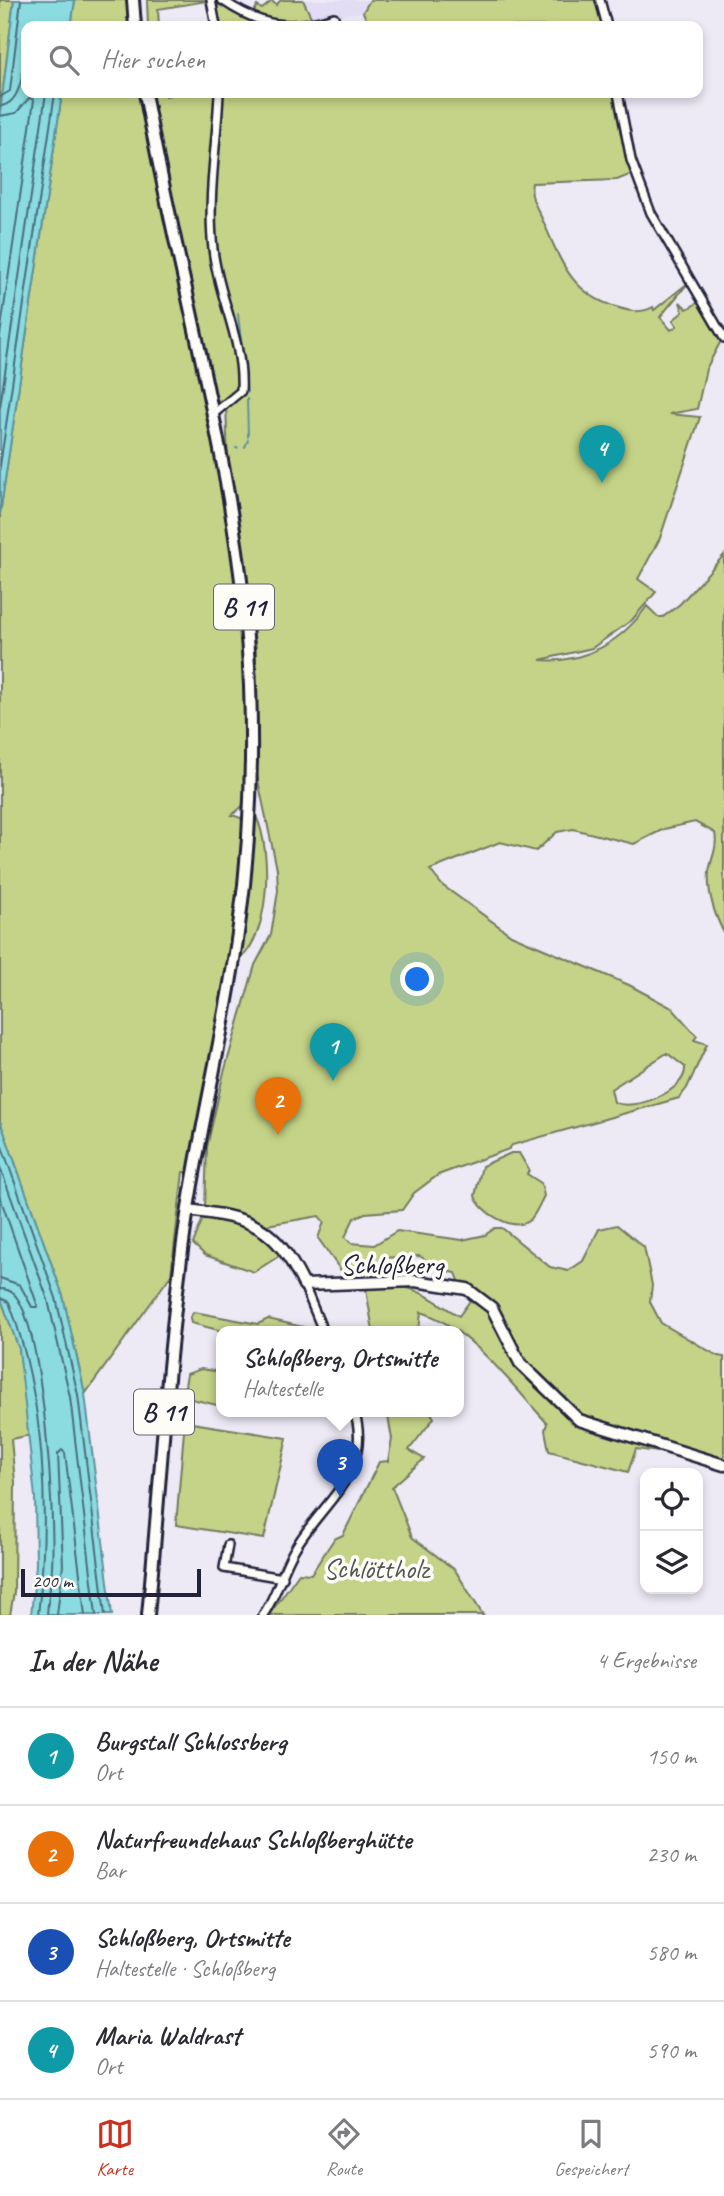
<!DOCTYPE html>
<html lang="de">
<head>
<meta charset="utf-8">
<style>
	body { margin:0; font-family:Caveat,sans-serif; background:#f2f2f3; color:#2b2b33 }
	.controls { position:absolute; right:21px; bottom:21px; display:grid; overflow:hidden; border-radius:14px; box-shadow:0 4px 10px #0003 }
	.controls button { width:63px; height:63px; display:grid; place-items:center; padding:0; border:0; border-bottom:2px solid #e1e1e2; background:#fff; color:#2b2b33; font:35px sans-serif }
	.scale { position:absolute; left:21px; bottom:18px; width:180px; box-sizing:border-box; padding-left:7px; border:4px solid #22223b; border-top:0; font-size:19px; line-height:24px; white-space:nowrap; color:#22223b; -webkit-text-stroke:5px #fdfcf7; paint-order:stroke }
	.you { position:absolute; left:418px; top:980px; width:24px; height:24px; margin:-18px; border:5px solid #fff; border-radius:50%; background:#1a73e8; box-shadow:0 0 0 10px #1a73e833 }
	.badge { display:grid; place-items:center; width:46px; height:46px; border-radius:50%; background:#c8321e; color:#fff; font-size:23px; font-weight:700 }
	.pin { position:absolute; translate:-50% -58px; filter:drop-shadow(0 2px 4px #0008) }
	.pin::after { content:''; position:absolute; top:37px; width:24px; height:21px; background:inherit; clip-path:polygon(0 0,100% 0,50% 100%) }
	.popup { position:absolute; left:216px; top:1326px; width:248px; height:91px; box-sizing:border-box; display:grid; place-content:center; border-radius:14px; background:#fff; filter:drop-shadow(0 2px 5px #0005); font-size:23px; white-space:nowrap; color:#7c7c81 }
	.popup b { font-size:26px; color:#2b2b33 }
	.popup::after { content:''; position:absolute; left:50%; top:100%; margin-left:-14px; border:14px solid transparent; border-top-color:#fff }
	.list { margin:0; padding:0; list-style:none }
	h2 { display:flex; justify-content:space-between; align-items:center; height:91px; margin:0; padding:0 28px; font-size:30px }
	h2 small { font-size:23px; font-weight:400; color:#7c7c81 }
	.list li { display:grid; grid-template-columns:46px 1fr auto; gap:21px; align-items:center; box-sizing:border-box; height:98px; padding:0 28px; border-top:2px solid #e1e1e2 }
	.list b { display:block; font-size:26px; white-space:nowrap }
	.list p { margin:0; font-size:23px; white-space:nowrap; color:#7c7c81 }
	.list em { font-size:23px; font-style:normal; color:#7c7c81 }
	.icon { flex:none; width:38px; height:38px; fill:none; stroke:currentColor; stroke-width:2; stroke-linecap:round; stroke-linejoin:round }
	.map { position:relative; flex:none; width:724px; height:1615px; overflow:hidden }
	.search { position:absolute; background:#fff; box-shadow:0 4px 10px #0003; left:21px; right:21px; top:21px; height:77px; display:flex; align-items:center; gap:18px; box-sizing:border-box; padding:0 24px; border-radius:14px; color:#7c7c81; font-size:26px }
	.sheet { height:483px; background:#fff }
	nav { display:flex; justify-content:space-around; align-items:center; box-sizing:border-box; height:98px; border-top:2px solid #e1e1e2; background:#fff; font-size:19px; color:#7c7c81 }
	nav a { display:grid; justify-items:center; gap:4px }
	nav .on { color:#c8321e }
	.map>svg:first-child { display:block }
</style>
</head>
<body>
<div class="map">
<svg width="724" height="1615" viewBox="0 0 724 1615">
	<rect width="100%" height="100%" fill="#ede9f5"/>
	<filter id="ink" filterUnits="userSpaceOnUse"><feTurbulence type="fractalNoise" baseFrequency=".0143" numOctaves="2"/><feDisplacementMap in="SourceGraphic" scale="14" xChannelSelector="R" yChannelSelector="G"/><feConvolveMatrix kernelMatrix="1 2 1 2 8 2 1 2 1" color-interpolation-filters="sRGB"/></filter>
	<g filter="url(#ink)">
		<polygon fill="#e2dcf4" points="303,0 370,0 363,12 334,16 313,24"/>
		<g fill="#c4d387" stroke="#737a61" stroke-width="2" fill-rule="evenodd">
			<polygon points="0,0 14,0 0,114"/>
			<polygon points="75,0 128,0 131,26 71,26"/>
			<polygon points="147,0 207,0 207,1 158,9 159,26 148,26"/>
			<path d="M281 0H303L312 19C296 27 267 23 253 14L257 6 262 9 272 1 276 5Z"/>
			<polygon points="370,0 596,0 603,26 369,26 363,12"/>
			<polygon points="222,3 254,23 264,26 214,26 214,23 220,21 216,7"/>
			<path d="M62 93H141C167 235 207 375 228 518 243 613 247 708 245 804L232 815 241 818 244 826 230 952 188 1172H183L171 1275 85 1394 63 1296 0 1121V514Z"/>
			<path d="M152 93H165L166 96 178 93H615L632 174 617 180 532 183C529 198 538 209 544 223 561 262 572 294 616 307 628 311 641 314 653 307L654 310 688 283 660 317 671 330 677 326 673 320 683 312 680 302 687 309 699 302 722 339 706 369 697 409 669 414 700 417 660 538 638 579 656 592 632 620 592 648 540 660C585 664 622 641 647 606L658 617H663L680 604 724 555V933C715 916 707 892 709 872 711 858 718 848 715 833L695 822 664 829 634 844 573 829 557 832 536 851 500 842 430 870 442 885 511 935 629 985 672 1008 697 1036 694 1040 707 1044 687 1088 679 1098 512 1145 509 1149 438 1175 414 1193 402 1210 365 1213 354 1218 345 1237 351 1243 374 1245 397 1231 462 1240 485 1235 495 1228H502L550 1267 568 1271 583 1261 599 1229 617 1225 644 1247 652 1285 650 1302 661 1323 718 1356 724 1357V1457L710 1459 636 1449 628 1472 549 1451 545 1430 547 1423C513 1386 468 1326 421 1312L419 1331H373L366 1289C412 1280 421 1293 459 1316L477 1291 460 1283 456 1273 437 1269 420 1256 382 1258 380 1267 344 1275 318 1238 324 1222 319 1216 267 1225 205 1208 207 1147 223 1076 255 965 271 935 278 891 277 869 256 771V648L228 468 226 401 214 400 165 175ZM667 1053 685 1067C687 1092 632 1112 614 1102L611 1089Z"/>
			<path d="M256 816C272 849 271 934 240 959Z"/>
			<path d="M511 1153H519L529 1170 527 1174 541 1183 544 1196C540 1203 535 1216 529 1221 512 1232 480 1212 475 1196L482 1166Z"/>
			<polygon points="209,1217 256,1228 282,1254 254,1272 205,1255 193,1244 203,1218"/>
			<polygon points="0,1296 19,1349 31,1435 11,1439 15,1482 14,1592 10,1615 0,1615"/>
			<polygon points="194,1312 258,1324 268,1319 321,1331 222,1331 191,1323 190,1317"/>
			<polygon points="201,1369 221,1372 221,1406 187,1398 184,1392 187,1374"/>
			<polygon points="387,1411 430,1411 434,1418 409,1450 424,1459 392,1487 412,1537 455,1570 483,1615 269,1615 299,1573 311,1574 334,1539 343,1535 379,1462 388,1461 392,1439"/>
			<polygon points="192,1423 287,1438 264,1539 176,1525 184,1431"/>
		</g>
		<g fill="#8adce0" stroke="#60929e" stroke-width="2">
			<polygon points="14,0 75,0 71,26 26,26 26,93 62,93 0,514 0,114"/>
			<polygon points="0,1121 63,1296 85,1394 112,1615 31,1615 36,1565 35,1497 19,1349 0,1296"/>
		</g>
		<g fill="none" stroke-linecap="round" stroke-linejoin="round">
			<g stroke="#4c6c7d" stroke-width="2">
				<polyline points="0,97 10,91 21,0"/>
				<path d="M0 106C27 104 24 49 26 28"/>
				<polyline points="0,116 16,113 29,98 34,100 0,335"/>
				<polyline points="0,407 46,93"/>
				<polyline points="0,466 55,93"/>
				<polyline points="0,1141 56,1298 78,1395 105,1615"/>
				<polyline points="0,1167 48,1300 70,1397 96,1615"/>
				<polyline points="0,1197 38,1307 32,1307 20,1285 0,1278"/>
				<path d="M0 1289C6 1289 10 1290 14 1294 44 1326 55 1520 52 1567 51 1583 48 1599 47 1615"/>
				<path d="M0 1298 9 1302C45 1398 50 1514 38 1615"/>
				<polyline points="57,1615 63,1565 58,1454 62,1450 65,1453 85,1615"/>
			</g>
			<g stroke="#60929e" stroke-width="2">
				<polyline points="238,314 247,393"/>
				<polyline points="247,399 248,437"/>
				<polyline points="245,447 248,440"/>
				<polyline points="236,448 238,448"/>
			</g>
			<g stroke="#22223b" stroke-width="12">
				<g id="street">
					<polyline points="211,0 216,26"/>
					<path d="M222 0C260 26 290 32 334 17"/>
					<polyline points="600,0 607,26"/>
					<polyline points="618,93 631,160 651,213 724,338"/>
					<path d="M212 415 241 391C244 341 218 297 213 249 207 197 217 144 219 93"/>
					<polyline points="304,1285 323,1331"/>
					<polyline points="228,1545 224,1568 283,1578"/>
					<path d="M263 1615C277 1595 281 1573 293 1552 318 1505 375 1473 354 1411"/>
				</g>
			</g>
			<g stroke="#22223b" stroke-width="15">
				<path id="secondary" d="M188 1210C252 1218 275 1225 304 1285L415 1281 467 1289 492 1308 520 1363 579 1420 724 1465"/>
			</g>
			<g stroke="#22223b" stroke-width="16">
				<g id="primary">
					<polyline points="133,0 135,26"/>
					<path d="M145 93C180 287 242 489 250 686 253 766 250 847 239 926 226 1023 202 1118 187 1215 167 1348 161 1481 148 1615"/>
				</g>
			</g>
			<use href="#street" stroke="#fdfcf7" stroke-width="7"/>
			<use href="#secondary" stroke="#fdfcf7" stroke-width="10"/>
			<use href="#primary" stroke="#fdfcf7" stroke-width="10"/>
		</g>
	</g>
	<g text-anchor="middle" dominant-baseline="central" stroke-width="7" stroke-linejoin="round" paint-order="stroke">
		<g fill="#fdfcf7" stroke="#646373" stroke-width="2">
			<rect x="214" y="584.5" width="60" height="45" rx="5"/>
			<rect x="134" y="1389.5" width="60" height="45" rx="5"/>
		</g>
		<g font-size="26" font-weight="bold" fill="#22223b">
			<text x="244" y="607">B 11</text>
			<text x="164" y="1412">B 11</text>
		</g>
		<g font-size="28" fill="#22223b" stroke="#fdfcf7">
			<text x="392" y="1264">Schloßberg</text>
		</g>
		<g font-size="28" fill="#535752" stroke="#fdfcf7">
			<text x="376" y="1568">Schlöttholz</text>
		</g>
	</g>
</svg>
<div class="controls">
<button><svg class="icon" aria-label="locate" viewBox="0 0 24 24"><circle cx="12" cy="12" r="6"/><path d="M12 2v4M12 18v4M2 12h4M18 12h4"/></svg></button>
<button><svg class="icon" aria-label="layers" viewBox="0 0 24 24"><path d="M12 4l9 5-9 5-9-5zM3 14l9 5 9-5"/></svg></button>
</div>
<div class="scale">200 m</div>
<div class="you"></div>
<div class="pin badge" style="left:333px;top:1081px;background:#0f9aa8">1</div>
<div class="pin badge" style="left:278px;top:1135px;background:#e8710a">2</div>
<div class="pin badge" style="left:340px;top:1497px;background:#1a4fb4">3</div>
<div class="popup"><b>Schloßberg, Ortsmitte</b>Haltestelle</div>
<div class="pin badge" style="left:602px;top:483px;background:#0f9aa8">4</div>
<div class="search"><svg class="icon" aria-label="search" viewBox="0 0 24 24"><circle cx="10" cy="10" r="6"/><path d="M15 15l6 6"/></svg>Hier suchen</div>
</div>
<section class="sheet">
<h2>In der Nähe<small>4 Ergebnisse</small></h2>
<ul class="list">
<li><span class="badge" style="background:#0f9aa8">1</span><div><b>Burgstall Schlossberg</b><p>Ort</p></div><em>150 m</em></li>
<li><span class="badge" style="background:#e8710a">2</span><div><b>Naturfreundehaus Schloßberghütte</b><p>Bar</p></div><em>230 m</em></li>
<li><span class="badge" style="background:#1a4fb4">3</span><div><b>Schloßberg, Ortsmitte</b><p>Haltestelle · Schloßberg</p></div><em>580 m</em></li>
<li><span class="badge" style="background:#0f9aa8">4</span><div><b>Maria Waldrast</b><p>Ort</p></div><em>590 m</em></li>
</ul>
</section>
<nav>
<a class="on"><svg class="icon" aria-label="map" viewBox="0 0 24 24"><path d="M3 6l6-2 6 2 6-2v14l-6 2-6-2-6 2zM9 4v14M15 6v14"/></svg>Karte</a>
<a><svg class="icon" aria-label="directions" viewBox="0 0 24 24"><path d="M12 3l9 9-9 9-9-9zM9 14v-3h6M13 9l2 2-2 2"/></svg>Route</a>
<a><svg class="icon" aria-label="saved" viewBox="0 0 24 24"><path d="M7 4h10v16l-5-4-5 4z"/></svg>Gespeichert</a>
</nav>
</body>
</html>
